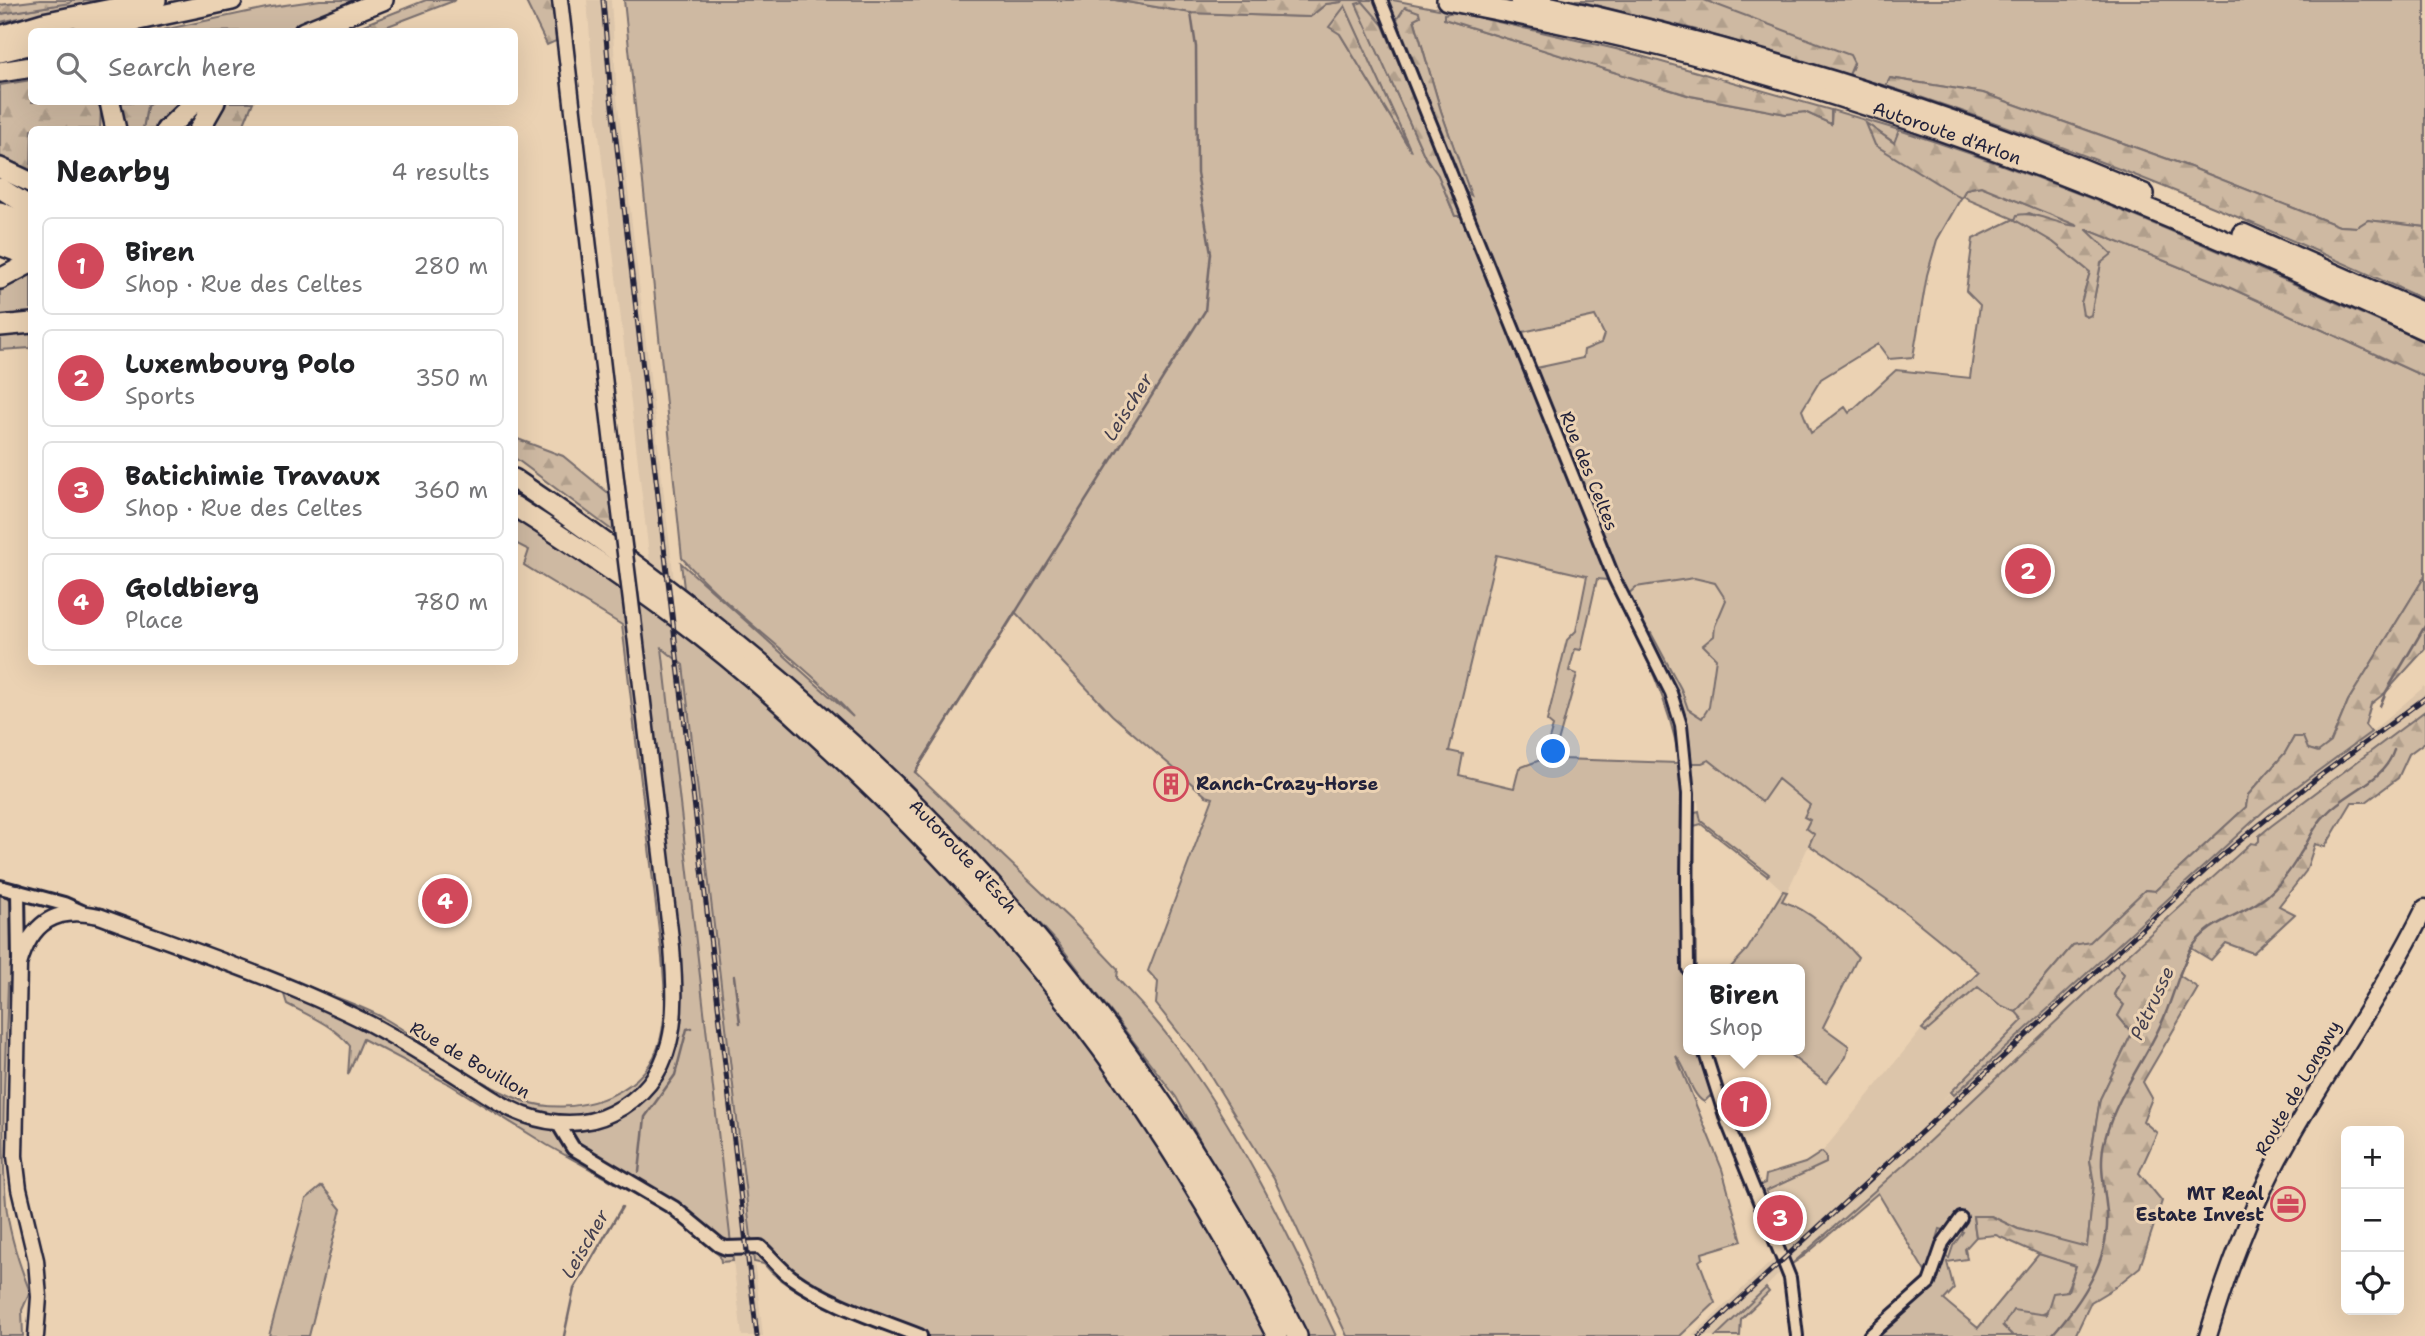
<!DOCTYPE html>
<html lang="en">
<head>
<meta charset="utf-8">
<style>
	body { margin:0; font-family:"Shantell Sans",sans-serif; background:#f6f6f6; color:#202124 }
	.controls { position:absolute; right:21px; bottom:21px; display:grid; overflow:hidden; border-radius:10px; box-shadow:0 7px 28px #0002 }
	.controls button { width:63px; height:63px; display:grid; place-items:center; padding:0; border:0; border-bottom:2px solid #e0e0e0; background:#fff; color:#202124; font:35px sans-serif }
	.you { position:absolute; left:1554px; top:752px; width:24px; height:24px; margin:-18px; border:5px solid #fff; border-radius:50%; background:#1a73e8; box-shadow:0 0 0 10px #1a73e833 }
	.badge { display:grid; place-items:center; width:46px; height:46px; border-radius:50%; background:#d1495b; color:#fff; font-size:23px; font-weight:700 }
	.pin { position:absolute; translate:-50% -50%; border:4px solid #fff; box-shadow:0 2px 7px #0006 }
	.popup { position:absolute; left:1683px; top:964px; width:122px; height:91px; box-sizing:border-box; display:grid; place-content:center; border-radius:10px; background:#fff; filter:drop-shadow(0 2px 5px #0005); font-size:23px; white-space:nowrap; color:#757577 }
	.popup b { font-size:26px; color:#202124 }
	.popup::after { content:''; position:absolute; left:50%; top:100%; margin-left:-14px; border:14px solid transparent; border-top-color:#fff }
	.list { margin:0; padding:0; list-style:none }
	h2 { display:flex; justify-content:space-between; align-items:center; height:91px; margin:0; padding:0 28px; font-size:30px }
	h2 small { font-size:23px; font-weight:400; color:#757577 }
	.list li { display:grid; grid-template-columns:46px 1fr auto; gap:21px; align-items:center; box-sizing:border-box; height:98px; margin:0 14px 14px; padding:0 14px; border:2px solid #e0e0e0; border-radius:10px }
	.list b { display:block; font-size:26px; white-space:nowrap }
	.list p { margin:0; font-size:23px; white-space:nowrap; color:#757577 }
	.list em { font-size:23px; font-style:normal; color:#757577 }
	.icon { flex:none; width:38px; height:38px; fill:none; stroke:currentColor; stroke-width:2; stroke-linecap:round; stroke-linejoin:round }
	.map { position:relative; flex:none; width:2425px; height:1336px; overflow:hidden }
	.search { position:absolute; background:#fff; box-shadow:0 7px 28px #0002; left:28px; top:28px; width:490px; height:77px; display:flex; align-items:center; gap:18px; box-sizing:border-box; padding:0 24px; border-radius:10px; color:#757577; font-size:26px }
	.panel { position:absolute; background:#fff; box-shadow:0 7px 28px #0002; left:28px; top:126px; width:490px; height:539px; border-radius:10px }
	.map>svg:first-child { display:block }
</style>
</head>
<body>
<div class="map">
<svg width="2425" height="1336" viewBox="0 0 2425 1336">
	<defs>
		<pattern id="forest-firs" width="22" height="20" patternUnits="userSpaceOnUse" patternTransform="scale(1.75)"><rect width="22" height="20" fill="#ceb9a2"/><path d="M5 1l3.5 6h-7zM16 11l3.5 6h-7z" fill="#b19f8c"/></pattern>
	</defs>
	<rect width="100%" height="100%" fill="#ebd2b3"/>
	<filter id="ink" filterUnits="userSpaceOnUse"><feTurbulence type="fractalNoise" baseFrequency=".0143" numOctaves="2"/><feDisplacementMap in="SourceGraphic" scale="14" xChannelSelector="R" yChannelSelector="G"/><feConvolveMatrix kernelMatrix="1 2 1 2 8 2 1 2 1" color-interpolation-filters="sRGB"/></filter>
	<g filter="url(#ink)">
		<g fill="#dcc5aa">
			<polygon points="587,0 611,0 617,97 763,1336 742,1336 595,101"/>
			<polygon points="1694,578 1715,583 1726,600 1715,626 1716,658 1709,707 1702,719 1688,709 1681,689 1651,634 1649,635 1629,595 1635,587"/>
			<polygon points="2425,686 2425,711 2271,826 2256,844 2226,864 1906,1163 1792,1264 1785,1249 1789,1243 1766,1191 1826,1163 1826,1156 1822,1152 1922,1029 1926,1031 1978,986 2000,1005 2016,1012 2024,1019 1936,1106 1951,1092 1955,1095 2265,810 2371,732"/>
			<polygon points="1709,760 1762,801 1778,779 1810,805 1810,820 1814,834 1787,892 1783,891 1767,876 1768,873 1701,821 1698,801 1694,798 1692,763 1702,763"/>
			<polygon points="1775,1258 1779,1274 1716,1336 1692,1336"/>
		</g>
		<g fill="#ceb9a2" stroke="#786e6e" stroke-width="2" fill-rule="evenodd">
			<polygon points="72,0 106,0 0,22 0,14 69,3"/>
			<polygon points="320,0 356,0 288,31 153,32 271,7"/>
			<path d="M624 0H1115L1191 13 1310 17 1326 4 1341 2 1342 0H1393L1454 12 1444 14V19L1690 96 1786 114 1805 112 1831 124 1832 110 1899 130 1895 143 1867 124 1961 197 1966 189 1981 186 2224 285 2425 377V576L2348 701 2331 742 2319 752 2308 749 2294 737 2285 753 2248 795 2246 807 2155 891 2145 890 2090 943 2073 945 2016 1012 2000 1005 1978 987 1926 1032 1922 1029 1979 972 1905 912 1809 845 1814 834 1806 828 1810 820 1804 817 1810 805 1778 779 1762 802 1709 760 1702 763H1692L1694 798 1689 795 1688 820 1694 817 1695 812 1699 811 1701 821 1769 874 1767 876 1701 824 1694 826 1696 969H1688V1050H1704L1719 1102 1710 1096 1704 1102C1689 1093 1688 1068 1676 1056L1722 1169 1742 1241 1702 1253 1703 1258 1699 1261 1715 1303 1680 1336H1347L1274 1179 1204 1065 1156 1004 1158 982 1148 971 1213 798 1206 796 1112 715 1015 612 915 772 1077 926 1118 969 1117 978C1135 998 1154 1017 1170 1039 1239 1130 1288 1233 1336 1336H1308L1176 1097 1058 943 910 784 684 588 681 563 853 717C801 659 734 616 682 558ZM1357 5 1462 216H1455L1438 174 1425 157ZM1345 7 1407 143V144L1340 34ZM1420 16 1414 18 1441 111 1470 194 1463 189 1397 20ZM1964 196 1969 200 2014 219 1973 239 1966 291 1980 305 1970 378 1896 370 1849 413 1845 407 1811 433 1802 410 1821 379 1878 344 1889 359 1913 357 1927 275 1937 240 1961 198ZM2029 213 2053 222 2101 263 2091 315 2081 303 2090 272 2053 242 2015 219ZM1595 316 1604 334 1601 343 1584 350 1583 358 1536 368 1523 332ZM1496 555 1587 576 1576 631 1567 640 1547 721 1553 726 1543 759 1519 768 1514 788 1459 775 1463 754 1449 751ZM1694 578 1715 583 1726 600 1715 626 1714 636 1703 645 1716 658 1709 707 1702 718 1688 709 1681 689 1651 633 1648 634 1633 603 1630 608 1624 598 1636 587ZM1597 579 1607 580C1637 639 1668 693 1679 759L1677 763 1562 759 1558 753 1557 746 1577 674 1569 671 1575 649 1581 650Z"/>
			<polygon points="1704,0 2425,0 2425,227 2368,220 2357,227 2339,226 2190,167 1983,93 1891,78 1886,86 1849,75 1854,63"/>
			<polygon points="153,102 185,102 159,129 143,130 147,106"/>
			<polygon points="31,275 31,314 0,317 0,291"/>
			<polygon points="31,329 31,348 0,350 0,332"/>
			<path d="M515 519C543 537 573 554 601 573 663 615 721 664 778 714 924 842 1054 987 1162 1149 1202 1208 1234 1273 1267 1336H907L899 1333 898 1336C858 1315 793 1300 764 1264L754 1262 683 665 662 648 733 1261 721 1262 720 1256 672 1215 547 1145 449 1084 363 1039 348 1075 350 1046C334 1026 310 1016 287 1004L281 985 283 977C315 990 351 1001 382 1017 428 1043 473 1083 524 1101 571 1117 641 1098 658 1047 669 1015 664 980 661 947L622 625 524 565 529 550 515 543Z"/>
			<path d="M1783 891 1787 892 1782 901C1808 909 1841 937 1858 957L1823 1027 1849 1046 1846 1057 1826 1083 1784 1050H1800V969H1729L1747 950Z"/>
			<path d="M0 894 10 899 14 909V983H8C6 1056 0 1131 6 1204 9 1233 19 1264 30 1292L22 1310 23 1336H0Z"/>
			<path d="M2116 965 2125 974 2114 994 2124 1005 2118 1016 2132 1033 2100 1099 2090 1160 2094 1184 2087 1248 2018 1229 1991 1216H1973L1976 1237 1965 1249 1967 1259 1947 1262 1954 1289 1944 1300 1978 1328 2039 1254 2076 1265C2061 1314 2049 1314 2003 1326L2013 1336H1869L1874 1331 1870 1327 1927 1275 1878 1193 1804 1256 1792 1264 1906 1163ZM1950 1226 1963 1232 1953 1246 1949 1258 1933 1253 1940 1229 1947 1231Z"/>
			<polygon points="1822,1152 1826,1156 1826,1163 1766,1191 1781,1224 1776,1225 1760,1185 1765,1183 1766,1175 1805,1163"/>
			<polygon points="322,1186 341,1209 309,1336 269,1336 306,1199"/>
		</g>
		<g fill="url(#forest-firs)" stroke="#786e6e" stroke-width="2">
			<polygon points="40,0 72,0 70,3 0,14 0,5"/>
			<polygon points="426,0 456,0 375,31 348,31"/>
			<polygon points="525,0 552,0 556,41 547,45"/>
			<polygon points="1115,0 1342,0 1341,2 1326,4 1310,17 1191,13"/>
			<polygon points="1575,0 1704,0 1850,55 1854,63 1849,75 1697,30"/>
			<polygon points="1363,2 1383,25 1462,216 1455,216 1438,175 1425,157 1356,4"/>
			<polygon points="1345,6 1411,151 1340,34 1329,27"/>
			<polygon points="1405,7 1419,12 1420,16 1414,19 1441,111 1471,195 1463,189 1397,19"/>
			<polygon points="1454,12 1616,49 1831,110 1831,124 1805,112 1786,114 1691,96 1444,19 1444,14"/>
			<path d="M1890 78 1983 93 2190 167 2339 226 2357 227 2368 220 2425 227V300C2250 219 2071 145 1886 86Z"/>
			<polygon points="31,80 32,102 97,102 101,109 100,129 32,130 31,170 0,156 0,85"/>
			<polygon points="119,102 153,102 147,106 143,129 121,129 123,113"/>
			<polygon points="227,102 253,102 242,129 208,130"/>
			<path d="M1866 123 1894 143 1899 130C2080 187 2252 265 2425 342V377L2224 285 2086 229 2112 254 2101 263 2091 315 2087 317 2083 315 2081 303 2090 272 2053 242 2015 220 2017 215C2038 211 2059 226 2078 226L1981 186 1966 189 1961 198 1875 145Z"/>
			<polygon points="515,438 563,456 612,496 613,531 515,458"/>
			<polygon points="2425,576 2425,649 2386,692 2371,704 2365,725 2371,732 2265,810 1954,1095 1951,1092 2023,1020 2016,1012 2073,945 2090,942 2145,890 2155,891 2246,807 2248,795 2285,753 2294,737 2303,737 2308,749 2318,752 2331,742 2348,701"/>
			<polygon points="2425,711 2425,742 2409,754 2398,778 2366,802 2352,802 2325,847 2315,844 2306,871 2279,906 2295,914 2253,953 2226,943 2211,960 2191,948 2179,975 2198,988 2143,1082 2152,1098 2143,1121 2157,1133 2139,1173 2162,1201 2140,1267 2114,1288 2091,1302 2075,1336 2013,1336 2003,1326 2013,1310 2046,1315 2053,1293 2068,1291 2076,1266 2039,1254 1996,1235 1976,1237 1973,1216 1991,1216 2018,1229 2087,1247 2094,1184 2090,1160 2100,1099 2132,1033 2118,1016 2124,1005 2114,995 2124,974 2116,965 2251,843 2256,844 2259,841 2259,836 2271,826"/>
			<polygon points="1766,1288 1769,1292 1741,1319 1740,1336 1716,1336"/>
		</g>
		<g fill="none" stroke-linecap="round" stroke-linejoin="round">
			<g stroke="#72686a" stroke-width="2.5">
				<polyline points="2380,706 2386,692 2425,626"/>
				<polyline points="915,772 1205,311 1211,253 1197,173 1196,47 1191,13"/>
				<polyline points="734,976 740,1023"/>
				<polyline points="639,1172 645,1117 675,1075 687,1029 692,1028"/>
				<polyline points="564,1336 574,1289 622,1207"/>
				<path d="M2051 1336C2081 1302 2110 1261 2107 1213 2105 1189 2098 1163 2105 1139 2117 1093 2148 1057 2165 1015 2174 994 2179 971 2190 951 2207 920 2243 916 2267 896 2279 886 2292 868 2300 854 2309 841 2314 825 2326 814 2347 791 2384 782 2394 750"/>
			</g>
			<g stroke="#22223b" stroke-width="16">
				<g id="minor">
					<polyline points="1381,0 1614,578 1671,693 1681,725 1688,794 1687,883 1688,969"/>
					<polyline points="1704,1050 1727,1122 1790,1278 1797,1336"/>
					<polyline points="1869,1336 1929,1283 1943,1243 1961,1218"/>
				</g>
			</g>
			<g stroke="#22223b" stroke-width="18">
				<g id="tertiary">
					<polyline points="0,887 64,904 82,912"/>
					<polyline points="18,891 19,961"/>
					<path d="M558 1123 573 1148 674 1208 719 1245 726 1248 760 1247C771 1257 780 1269 791 1277 830 1305 877 1319 920 1336"/>
				</g>
			</g>
			<g stroke="#22223b" stroke-width="19">
				<g id="secondary">
					<polyline points="560,0 620,513"/>
					<path d="M36 1336 39 1297 36 1260 19 1189 15 1156 19 965C31 922 56 906 99 916 188 949 286 981 370 1024 404 1042 437 1063 470 1084 487 1095 505 1108 525 1115 553 1125 585 1127 612 1113 680 1079 677 1013 672 947L633 618"/>
				</g>
			</g>
			<g stroke="#22223b" stroke-width="21">
				<path id="primary" d="M2208 1336C2228 1269 2252 1204 2287 1143 2331 1064 2385 990 2425 908"/>
			</g>
			<g stroke="#22223b" stroke-width="24">
				<g id="motorway">
					<path id="s1" d="M1447 0C1528 16 1609 32 1689 53 1943 120 2188 220 2425 330"/>
					<path d="M1520 0C1734 45 1943 110 2144 194"/>
					<polyline points="82,32 232,0"/>
					<polyline points="304,32 383,0"/>
					<polyline points="0,36 43,23 156,0"/>
					<polyline points="0,52 32,44"/>
					<polyline points="0,72 32,67"/>
					<polyline points="110,102 116,130"/>
					<polyline points="166,130 195,102"/>
					<polyline points="199,130 215,102"/>
					<polyline points="0,168 32,183"/>
					<polyline points="0,188 32,208"/>
					<polyline points="0,212 32,225"/>
					<polyline points="0,230 32,243"/>
					<polyline points="2243,234 2425,314"/>
					<polyline points="0,245 32,257"/>
					<polyline points="0,279 32,262"/>
					<polyline points="0,326 32,323"/>
					<path id="s2" d="M514 479C848 705 1117 970 1297 1336"/>
					<path d="M514 506C569 541 623 577 675 616 727 655 777 698 824 742 1015 917 1161 1104 1277 1336"/>
				</g>
			</g>
			<use href="#minor" stroke="#ebd2b3" stroke-width="10"/>
			<use href="#tertiary" stroke="#ebd2b3" stroke-width="12"/>
			<use href="#secondary" stroke="#ebd2b3" stroke-width="14"/>
			<use href="#primary" stroke="#ebd2b3" stroke-width="16"/>
			<use href="#motorway" stroke="#ebd2b3" stroke-width="19"/>
			<g stroke="#22223b" stroke-width="5">
				<g id="rail">
					<polyline points="603,0 611,97 757,1336"/>
					<polyline points="1700,1336 2220,857 2317,778 2425,698"/>
				</g>
			</g>
			<use href="#rail" stroke="#ebd2b3" stroke-width="2.5" stroke-dasharray="8" stroke-linecap="butt"/>
			<g stroke="#22223b" stroke-width="19" stroke-linecap="butt">
				<polyline id="secondary-bridge" points="620,513 633,618"/>
			</g>
			<use href="#secondary-bridge" stroke="#ebd2b3" stroke-width="14"/>
		</g>
	</g>
	<defs>
		<g id="building-ring" transform="scale(1.75)"><circle r="9.5" fill="#ebd2b3" stroke="#d1495b" stroke-width="1.5"/><path d="M-4-6H4V6H1V3H-1V6H-4ZM-2.5-4.3h1.7v1.8h-1.7ZM.8-4.3h1.7v1.8H.8ZM-2.5-1h1.7V.8h-1.7ZM.8-1h1.7V.8H.8Z" fill="#d1495b"/></g>
		<g id="office-ring" transform="scale(1.75)"><circle r="9.5" fill="#ebd2b3" stroke="#d1495b" stroke-width="1.5"/><path d="M-6-3h4V-5.5h4V-3h4V5H-6ZM-1-4.5V-3h2v-1.5ZM-6 0V1H6V0Z" fill="#d1495b"/></g>
	</defs>
	<g fill-rule="evenodd">
		<use href="#building-ring" x="1171" y="784"/>
		<use href="#office-ring" x="2288" y="1204"/>
	</g>
	<g text-anchor="middle" dominant-baseline="central" stroke-width="6" stroke-linejoin="round" paint-order="stroke">
		<g font-size="18" fill="#22223b" stroke="#ebd2b3">
			<text stroke="none"><textPath href="#s1" startOffset="518">Autoroute d'Arlon</textPath></text>
			<text transform="translate(1589 471) rotate(68)">Rue des Celtes</text>
			<text stroke="none"><textPath href="#s2" startOffset="588">Autoroute d'Esch</textPath></text>
			<text transform="translate(470 1060) rotate(30)">Rue de Bouillon</text>
			<text transform="translate(2298 1088) rotate(-60)">Route de Longwy</text>
		</g>
		<g font-size="18" font-weight="bold" fill="#22223b" stroke="#ebd2b3" text-anchor="start">
			<text x="1196" y="784">Ranch-Crazy-Horse</text>
			<text x="2264" y="1194" text-anchor="end">MT Real<tspan x="2264" dy="21">Estate Invest</tspan></text>
		</g>
		<g font-size="19" font-style="italic" fill="#433f4f" stroke="#ebd2b3">
			<text transform="translate(1128 407) rotate(-58)">Leischer</text>
			<text transform="translate(2152 1003) rotate(-65)">Pétrusse</text>
			<text transform="translate(585 1244) rotate(-60)">Leischer</text>
		</g>
	</g>
</svg>
<div class="controls">
<button>+</button>
<button>−</button>
<button><svg class="icon" aria-label="locate" viewBox="0 0 24 24"><circle cx="12" cy="12" r="6"/><path d="M12 2v4M12 18v4M2 12h4M18 12h4"/></svg></button>
</div>
<div class="you"></div>
<div class="pin badge" style="left:1744px;top:1104px">1</div>
<div class="popup"><b>Biren</b>Shop</div>
<div class="pin badge" style="left:2028px;top:571px">2</div>
<div class="pin badge" style="left:1780px;top:1218px">3</div>
<div class="pin badge" style="left:445px;top:901px">4</div>
<div class="search"><svg class="icon" aria-label="search" viewBox="0 0 24 24"><circle cx="10" cy="10" r="6"/><path d="M15 15l6 6"/></svg>Search here</div>
<section class="panel">
<h2>Nearby<small>4 results</small></h2>
<ul class="list">
<li><span class="badge">1</span><div><b>Biren</b><p>Shop · Rue des Celtes</p></div><em>280 m</em></li>
<li><span class="badge">2</span><div><b>Luxembourg Polo</b><p>Sports</p></div><em>350 m</em></li>
<li><span class="badge">3</span><div><b>Batichimie Travaux</b><p>Shop · Rue des Celtes</p></div><em>360 m</em></li>
<li><span class="badge">4</span><div><b>Goldbierg</b><p>Place</p></div><em>780 m</em></li>
</ul>
</section>
</div>
</body>
</html>
